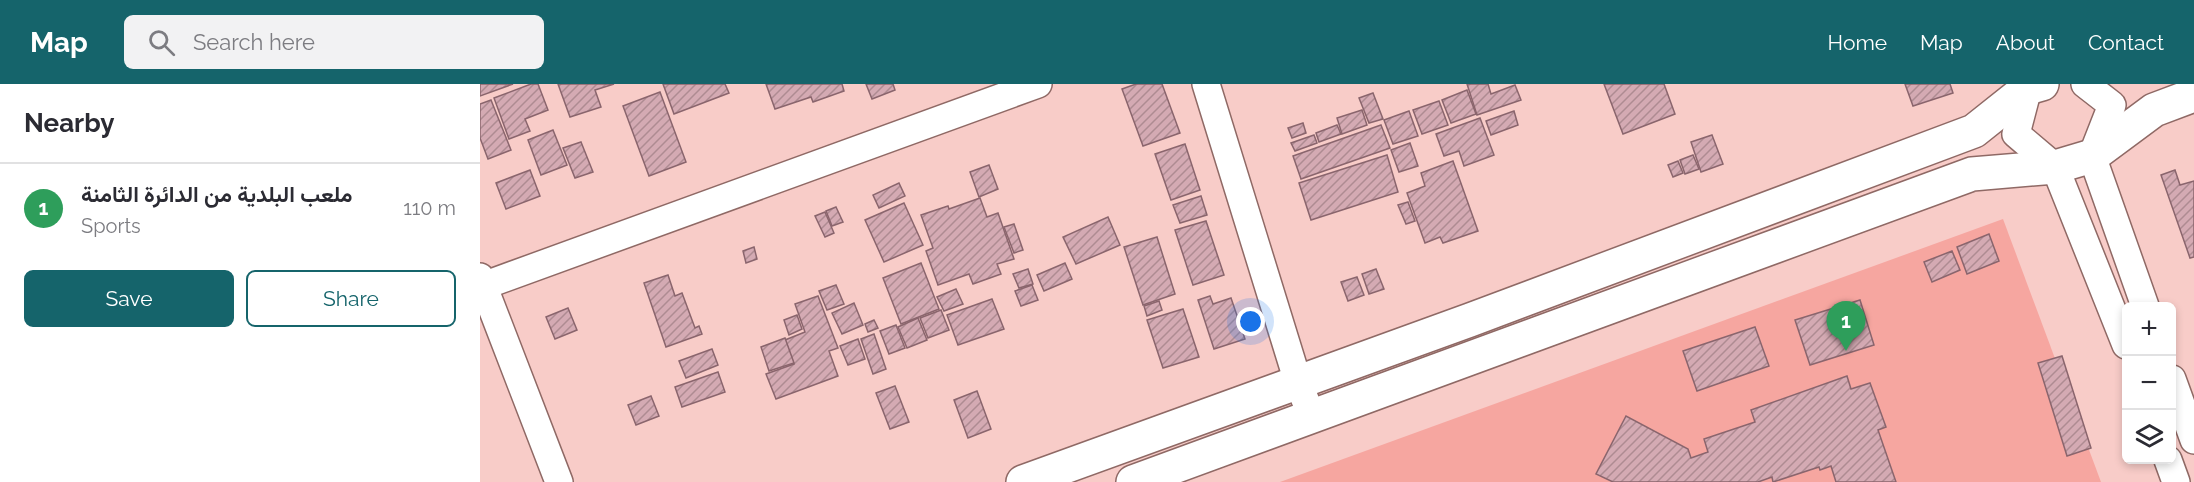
<!DOCTYPE html>
<html lang="en">
<head>
<meta charset="utf-8">
<style>
	body { margin:0; font-family:Raleway,Vazirmatn,sans-serif; background:#f2f2f3; color:#2b2b33 }
	.controls { position:absolute; right:18px; bottom:18px; display:grid; overflow:hidden; border-radius:9px; box-shadow:0 3px 9px #0003 }
	.controls button { width:54px; height:54px; display:grid; place-items:center; padding:0; border:0; border-bottom:2px solid #e1e1e2; background:#fff; color:#2b2b33; font:30px sans-serif }
	.you { position:absolute; left:771px; top:238px; width:21px; height:21px; margin:-15px; border:4px solid #fff; border-radius:50%; background:#1a73e8; box-shadow:0 0 0 9px #1a73e833 }
	.badge { display:grid; place-items:center; width:39px; height:39px; border-radius:50%; background:#15646b; color:#fff; font-size:20px; font-weight:700 }
	.pin { position:absolute; translate:-50% -50px; filter:drop-shadow(0 2px 3px #0008) }
	.pin::after { content:''; position:absolute; top:32px; width:21px; height:18px; background:inherit; clip-path:polygon(0 0,100% 0,50% 100%) }
	.list { margin:0; padding:0; list-style:none }
	h2 { display:flex; justify-content:space-between; align-items:center; height:78px; margin:0; padding:0 24px; font-size:26px }
	h2 small { font-size:20px; font-weight:400; color:#7c7c81 }
	.list li { display:grid; grid-template-columns:39px 1fr auto; gap:18px; align-items:center; box-sizing:border-box; height:90px; padding:0 24px; border-top:2px solid #e1e1e2 }
	.list b { display:block; font-size:22px; white-space:nowrap }
	.list p { margin:0; font-size:20px; white-space:nowrap; color:#7c7c81 }
	.list em { font-size:20px; font-style:normal; color:#7c7c81 }
	.actions { display:flex; gap:12px; padding:18px 24px }
	.actions a { flex:1; padding:14px 0; border:2px solid #15646b; border-radius:9px; text-align:center; font-size:21px; color:#15646b }
	.actions .main { background:#15646b; color:#fff }
	.icon { flex:none; width:33px; height:33px; fill:none; stroke:currentColor; stroke-width:2; stroke-linecap:round; stroke-linejoin:round }
	.map { position:relative; flex:none; width:1714px; height:398px; overflow:hidden }
	header { display:flex; align-items:center; gap:36px; box-sizing:border-box; height:84px; padding:0 30px; background:#15646b; color:#fff }
	header strong { font-size:28px }
	nav { display:flex; gap:33px; margin-inline-start:auto; font-size:21px }
	.search { width:420px; height:54px; background:#f2f2f3; display:flex; align-items:center; gap:15px; box-sizing:border-box; padding:0 21px; border-radius:9px; color:#7c7c81; font-size:22px }
	main { display:flex }
	aside { flex:1; background:#fff }
	.map>svg:first-child { display:block }
</style>
</head>
<body>
<header>
<strong>Map</strong>
<div class="search"><svg class="icon" aria-label="search" viewBox="0 0 24 24"><circle cx="10" cy="10" r="6"/><path d="M15 15l6 6"/></svg>Search here</div>
<nav><a>Home</a><a>Map</a><a>About</a><a>Contact</a></nav>
</header>
<main>
<aside>
<h2>Nearby<small></small></h2>
<ul class="list">
<li><span class="badge" style="background:#2e9e5b">1</span><div><b>ملعب البلدية من الدائرة الثامنة</b><p>Sports</p></div><em>110 m</em></li>
</ul>
<div class="actions"><a class="main">Save</a><a>Share</a></div>
</aside>
<div class="map">
<svg width="1714" height="398" viewBox="0 0 1714 398">
	<defs>
		<pattern id="building-hatch" width="6" height="6" patternUnits="userSpaceOnUse" patternTransform="scale(1.5)"><rect width="6" height="6" fill="#d4aab3"/><path d="M-1 1l2-2M0 6l6-6M5 7l2-2" fill="none" stroke="#ae8b92"/></pattern>
	</defs>
	<rect width="100%" height="100%" fill="#f8ccc8"/>
	<polygon fill="#f6a6a0" points="1523,135 1621,398 800,398"/>
	<g fill="url(#building-hatch)" stroke="#8a656d" stroke-width="1.5">
		<polygon points="0,0 33,0 0,12"/>
		<polygon points="51,0 58,0 68,26 45,35 50,47 29,55 14,14"/>
		<polygon points="78,0 134,0 115,6 121,23 90,33"/>
		<polygon points="183,0 245,0 249,9 194,30"/>
		<polygon points="286,0 362,0 364,7 333,18 331,13 295,25"/>
		<polygon points="386,0 413,0 415,6 392,15"/>
		<polygon points="656,0 682,0 700,49 663,62 642,5"/>
		<polygon points="987,0 1008,0 1011,10 1035,1 1041,16 997,31"/>
		<polygon points="1124,0 1184,0 1195,30 1143,50"/>
		<polygon points="1425,0 1470,0 1473,9 1433,22"/>
		<polygon points="987,6 996,30 971,39 962,16"/>
		<polygon points="180,8 206,78 169,92 143,22"/>
		<polygon points="893,9 903,35 889,39 879,14"/>
		<polygon points="11,16 31,66 8,75 0,54 0,20"/>
		<polygon points="959,17 968,41 942,50 933,26"/>
		<polygon points="882,26 887,41 862,50 857,34"/>
		<polygon points="929,27 938,52 913,60 904,36"/>
		<polygon points="1034,27 1038,41 1011,51 1006,37"/>
		<polygon points="1000,34 1014,71 984,82 979,67 964,72 956,50"/>
		<polygon points="823,39 826,49 812,54 808,44"/>
		<polygon points="857,41 861,50 839,58 836,49"/>
		<polygon points="901,41 910,64 821,95 813,72"/>
		<polygon points="73,46 87,81 61,91 48,56"/>
		<polygon points="834,51 837,59 815,67 811,59"/>
		<polygon points="1232,51 1243,80 1221,88 1211,58"/>
		<polygon points="101,58 113,88 95,94 83,64"/>
		<polygon points="930,59 938,82 919,88 911,66"/>
		<polygon points="705,60 720,106 691,116 675,70"/>
		<polygon points="907,71 918,108 831,136 819,99"/>
		<polygon points="1213,71 1219,85 1205,90 1200,76"/>
		<polygon points="973,77 998,147 963,159 960,153 945,159 927,109 945,102 941,89"/>
		<polygon points="1198,77 1203,89 1193,93 1188,81"/>
		<polygon points="509,81 518,105 499,113 490,88"/>
		<polygon points="50,86 60,112 26,125 16,99"/>
		<polygon points="1695,86 1700,101 1714,97 1714,173 1710,174 1681,91"/>
		<polygon points="419,99 425,112 399,124 393,111"/>
		<polygon points="721,112 727,131 700,139 693,121"/>
		<polygon points="500,114 507,133 518,129 534,175 517,180 521,190 493,200 489,190 458,201 446,167 453,164 441,131 468,122 469,125"/>
		<polygon points="928,118 935,137 926,140 918,121"/>
		<polygon points="424,119 443,161 404,178 385,136"/>
		<polygon points="356,123 363,138 352,142 346,127"/>
		<polygon points="345,128 354,149 345,153 335,132"/>
		<polygon points="628,133 640,161 596,180 583,153"/>
		<polygon points="726,137 744,191 713,201 695,146"/>
		<polygon points="534,140 543,166 534,169 524,143"/>
		<polygon points="1509,150 1519,177 1487,190 1477,163"/>
		<polygon points="677,153 695,210 663,221 644,163"/>
		<polygon points="274,163 277,175 266,179 263,167"/>
		<polygon points="1472,167 1480,186 1452,198 1444,178"/>
		<polygon points="441,179 459,225 421,240 403,194"/>
		<polygon points="585,179 592,195 564,207 557,191"/>
		<polygon points="548,185 553,200 539,204 533,190"/>
		<polygon points="896,185 904,205 889,210 882,190"/>
		<polygon points="188,191 195,212 202,209 215,244 219,242 222,250 186,263 164,199"/>
		<polygon points="877,193 884,211 868,217 861,198"/>
		<polygon points="356,201 364,220 347,226 339,207"/>
		<polygon points="552,201 558,216 541,222 535,207"/>
		<polygon points="476,205 483,220 464,227 457,213"/>
		<polygon points="338,212 358,264 349,267 358,292 296,315 286,290 314,280 305,256 325,248 315,220"/>
		<polygon points="730,212 733,220 751,214 765,255 734,265 718,216"/>
		<polygon points="512,215 524,245 478,261 467,231"/>
		<polygon points="1380,216 1394,261 1330,281 1315,236"/>
		<polygon points="679,217 682,226 667,232 664,222"/>
		<polygon points="374,219 383,241 362,250 352,229"/>
		<polygon points="88,224 97,246 75,255 66,233"/>
		<polygon points="703,225 719,273 683,284 667,236"/>
		<polygon points="461,226 469,246 448,254 440,234"/>
		<polygon points="317,231 322,245 309,251 304,236"/>
		<polygon points="438,234 447,256 427,264 418,243"/>
		<polygon points="394,236 398,244 388,248 385,240"/>
		<polygon points="416,241 425,264 409,270 400,247"/>
		<polygon points="1275,243 1289,282 1217,307 1203,267"/>
		<polygon points="394,250 406,285 393,290 381,255"/>
		<polygon points="305,254 314,279 289,287 281,263"/>
		<polygon points="378,255 385,275 368,281 360,262"/>
		<polygon points="232,265 238,281 206,294 199,277"/>
		<polygon points="1582,272 1611,364 1587,372 1558,279"/>
		<polygon points="238,288 245,308 202,323 195,303"/>
		<polygon points="1367,292 1371,305 1390,299 1406,343 1398,346 1416,398 1356,398 1351,382 1340,386 1339,383 1293,398 1292,393 1278,398 1133,398 1116,390 1146,332 1208,365 1211,374 1228,368 1224,355 1275,338 1271,326"/>
		<polygon points="415,302 429,338 410,345 396,309"/>
		<polygon points="497,307 511,345 488,354 474,316"/>
		<polygon points="171,312 179,332 156,341 148,321"/>
	</g>
	<g fill="none" stroke-linecap="round" stroke-linejoin="round">
		<g stroke="#8f6965" stroke-width="30">
			<g id="street">
				<polyline points="726,0 818,298 832,333"/>
				<polyline points="1547,0 1548,4 1536,50 1575,83 1646,261"/>
				<polyline points="1605,0 1632,21 1612,72 1665,222"/>
				<polyline points="0,193 79,398"/>
				<polyline points="0,203 558,0"/>
				<polyline points="1692,295 1714,356"/>
				<polyline points="1688,376 1696,398"/>
			</g>
		</g>
		<g stroke="#8f6965" stroke-width="36">
			<g id="secondary">
				<polyline points="543,398 990,236 1494,47 1548,4 1562,0"/>
				<polyline points="653,398 1492,90 1575,83 1612,72 1674,26 1714,11"/>
			</g>
		</g>
		<use href="#street" stroke="#fff" stroke-width="27"/>
		<use href="#secondary" stroke="#fff" stroke-width="33"/>
	</g>
</svg>
<div class="controls">
<button>+</button>
<button>−</button>
<button><svg class="icon" aria-label="layers" viewBox="0 0 24 24"><path d="M12 4l9 5-9 5-9-5zM3 14l9 5 9-5"/></svg></button>
</div>
<div class="you"></div>
<div class="pin badge" style="left:1366px;top:267px;background:#2e9e5b">1</div>
</div>
</main>
</body>
</html>
